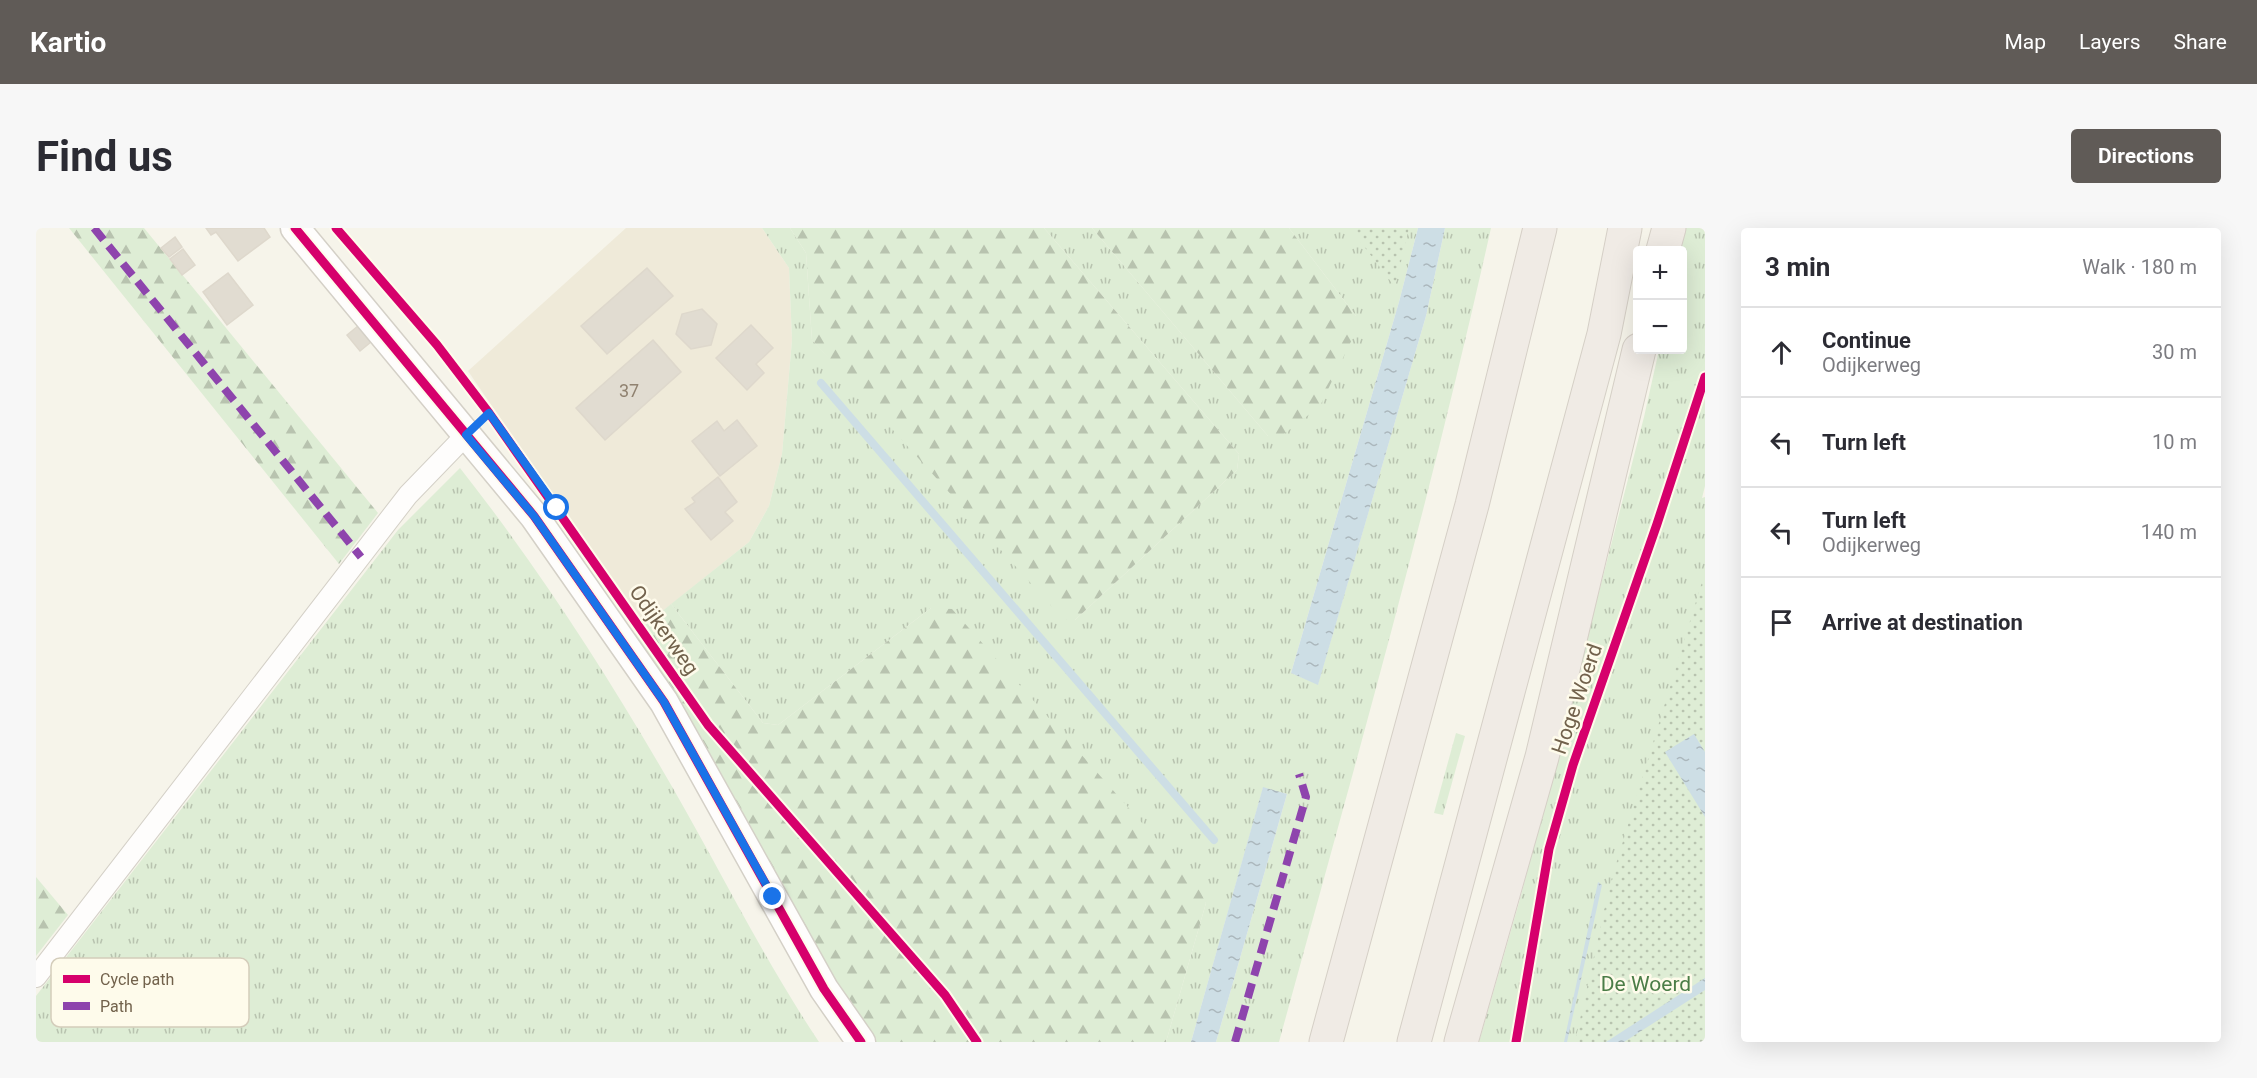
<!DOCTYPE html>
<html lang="en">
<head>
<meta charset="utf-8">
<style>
	body { margin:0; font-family:Roboto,sans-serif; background:#f7f7f7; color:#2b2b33 }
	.controls { position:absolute; right:18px; top:18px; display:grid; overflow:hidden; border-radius:6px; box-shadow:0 6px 24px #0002 }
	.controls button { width:54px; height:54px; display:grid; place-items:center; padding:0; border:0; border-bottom:2px solid #e1e1e2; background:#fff; color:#2b2b33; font:30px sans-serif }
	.stop { position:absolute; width:18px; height:18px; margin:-14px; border:4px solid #1a73e8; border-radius:50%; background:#fff }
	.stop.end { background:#1a73e8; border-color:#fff; box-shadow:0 2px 6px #0008 }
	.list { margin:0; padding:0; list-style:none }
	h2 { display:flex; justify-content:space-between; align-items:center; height:78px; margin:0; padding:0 24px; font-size:26px }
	h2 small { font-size:20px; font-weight:400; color:#7c7c81 }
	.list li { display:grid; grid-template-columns:39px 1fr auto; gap:18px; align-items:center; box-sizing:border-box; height:90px; padding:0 24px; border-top:2px solid #e1e1e2 }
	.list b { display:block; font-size:22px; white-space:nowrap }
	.list p { margin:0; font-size:20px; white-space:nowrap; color:#7c7c81 }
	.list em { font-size:20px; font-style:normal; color:#7c7c81 }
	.icon { flex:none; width:33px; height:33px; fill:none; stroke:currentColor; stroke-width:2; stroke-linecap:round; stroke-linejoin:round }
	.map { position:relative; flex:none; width:1669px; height:814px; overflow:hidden; border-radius:6px }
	header { display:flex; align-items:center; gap:36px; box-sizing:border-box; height:84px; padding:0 30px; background:#605b57; color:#fff }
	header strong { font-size:28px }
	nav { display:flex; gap:33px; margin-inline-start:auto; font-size:21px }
	.intro { display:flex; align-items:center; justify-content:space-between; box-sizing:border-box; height:144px; padding:0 36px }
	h1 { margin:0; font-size:42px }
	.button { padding:15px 27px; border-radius:6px; background:#605b57; color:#fff; font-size:21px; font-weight:700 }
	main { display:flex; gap:36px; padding:0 36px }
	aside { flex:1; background:#fff; border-radius:6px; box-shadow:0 6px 24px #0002 }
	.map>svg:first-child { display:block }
</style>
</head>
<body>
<header>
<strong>Kartio</strong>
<nav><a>Map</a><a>Layers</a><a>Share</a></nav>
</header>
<div class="intro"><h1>Find us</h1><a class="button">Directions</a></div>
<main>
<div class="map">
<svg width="1669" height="814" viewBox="0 0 1669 814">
	<defs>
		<pattern id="grass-tufts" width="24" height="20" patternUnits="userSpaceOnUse" patternTransform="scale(1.5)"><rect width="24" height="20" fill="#deedd5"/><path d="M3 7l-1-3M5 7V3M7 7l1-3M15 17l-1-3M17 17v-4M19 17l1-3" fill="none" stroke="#b8c3af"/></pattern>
		<pattern id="forest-firs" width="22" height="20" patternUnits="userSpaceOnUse" patternTransform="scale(1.5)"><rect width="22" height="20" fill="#deedd5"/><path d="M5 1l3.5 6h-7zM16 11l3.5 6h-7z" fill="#b8c3af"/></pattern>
		<pattern id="park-dots" width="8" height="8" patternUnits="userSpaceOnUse" patternTransform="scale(1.5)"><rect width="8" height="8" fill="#deedd5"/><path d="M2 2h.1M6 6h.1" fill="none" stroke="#b8c3af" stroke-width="1.8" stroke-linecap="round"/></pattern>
		<pattern id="water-ripples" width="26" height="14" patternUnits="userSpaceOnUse" patternTransform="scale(1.5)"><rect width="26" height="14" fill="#cddee5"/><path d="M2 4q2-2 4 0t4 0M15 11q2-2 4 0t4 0" fill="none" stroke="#abb7bc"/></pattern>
	</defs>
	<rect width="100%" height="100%" fill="#f6f4ea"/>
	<polygon fill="#efead9" points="590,0 726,0 753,40 756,112 746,226 733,278 713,314 607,399 432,143"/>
	<g fill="url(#grass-tufts)">
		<path d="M726 0H754L770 25 776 112 1039 392 1201 242 1203 226 1008 0H1056L1232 208 1320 88 1253 0H1382L1363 74 1255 445 1282 456 1390 88 1409 0H1455C1394 274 1317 544 1243 814H1180L1251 566 1227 560 1155 814H1130L1170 675 895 380 742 497 727 495 635 376 713 314 733 278 746 226 756 112 753 40Z"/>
		<polygon points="1650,0 1669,0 1669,258 1666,270 1669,269 1669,742 1575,814 1443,814 1484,671 1608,189 1623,122 1646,122 1645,22"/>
		<path d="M424 240C498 334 564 435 624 538 678 629 724 726 783 814H0V768L362 302Z"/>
		<polygon points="1420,505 1429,508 1407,587 1398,585"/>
	</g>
	<g fill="url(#forest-firs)">
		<polygon points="33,0 108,0 342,285 303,336"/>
		<polygon points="754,0 1008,0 1203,226 1201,242 1039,392 1027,391 776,112 770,25"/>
		<polygon points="1056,0 1253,0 1320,88 1320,103 1284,178 1244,209 1232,208"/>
		<polygon points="635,376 727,495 742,497 895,380 916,381 1162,658 1170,675 1130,814 838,814 774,715 595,409"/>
		<polygon points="0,649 32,687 0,728"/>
	</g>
	<g fill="url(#park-dots)">
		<polygon points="1314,0 1373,0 1359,59"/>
		<polygon points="1669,344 1669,814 1539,814 1574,656"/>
	</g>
	<g fill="url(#water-ripples)">
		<polygon points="1382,0 1409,0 1390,88 1282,457 1255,445 1363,74"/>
		<polygon points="1658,506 1669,524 1669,589 1629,524"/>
		<polygon points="1227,559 1251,566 1180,814 1155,814"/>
		<polygon points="1562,654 1566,657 1531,814 1528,814"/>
		<polygon points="1669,750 1669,762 1588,814 1570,814"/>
	</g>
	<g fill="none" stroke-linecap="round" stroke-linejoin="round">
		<polyline stroke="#cddee5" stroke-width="8" points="785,155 1178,612"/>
	</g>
	<g fill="#e1dcd1" stroke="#ded8cc" stroke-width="1.5">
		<polygon points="170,0 228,0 234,9 202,33 180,4 175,7"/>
		<polygon points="139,9 146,19 133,29 125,20"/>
		<polygon points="147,21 159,37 146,47 134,31"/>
		<polygon points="611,40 637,68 571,126 545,98"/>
		<polygon points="192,45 217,77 191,97 167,64"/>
		<polygon points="666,81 681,96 675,117 655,121 640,106 646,86"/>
		<polygon points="715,97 737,120 720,136 728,145 711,162 680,130"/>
		<polygon points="322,98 335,114 324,123 311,107"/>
		<polygon points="617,112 645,144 569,212 540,180"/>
		<polygon points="701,192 721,218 684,248 656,213 681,193 688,203"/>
		<polygon points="682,249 701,274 689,284 697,293 675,312 649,281 659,274 656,270"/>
	</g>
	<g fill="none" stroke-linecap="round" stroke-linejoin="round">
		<g stroke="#d4d0c7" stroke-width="22">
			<polyline id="street" points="0,749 372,267 430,207"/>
		</g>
		<g stroke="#d4d0c7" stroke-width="31">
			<polyline id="secondary" points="259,0 498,288 628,474 788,761 825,814"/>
		</g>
		<g stroke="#d5cfc6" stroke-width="35">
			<g id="highway">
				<polyline points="1627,22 1633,0"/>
				<polyline points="1290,814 1436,277 1504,0"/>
				<polyline points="1378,814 1568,106 1589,0"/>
				<polyline points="1425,814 1506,529 1603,122"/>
			</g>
		</g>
		<use href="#street" stroke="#fefdfc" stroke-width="20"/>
		<use href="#secondary" stroke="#fefdfc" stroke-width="28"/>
		<use href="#highway" stroke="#f0ebe5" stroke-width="33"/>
		<g stroke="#8e44ad" stroke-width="8" stroke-dasharray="15 8" stroke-linecap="butt">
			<polyline points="58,0 325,329"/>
			<polyline points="1199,814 1270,569 1263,546"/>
		</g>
		<g stroke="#fefbeb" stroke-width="13">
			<g id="cycleway">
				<polyline points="259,0 498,288 628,474 788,761 825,814"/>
				<polyline points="300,0 401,117 453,185 672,497 909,767 941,814"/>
				<polyline points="1480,814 1513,621 1537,537 1621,296 1669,149"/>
			</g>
		</g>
		<use href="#cycleway" stroke="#d6006c" stroke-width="9"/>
	</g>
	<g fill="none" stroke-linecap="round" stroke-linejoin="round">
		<polyline stroke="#1a73e8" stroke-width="8" points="521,280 453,185 430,207 498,288 628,474 737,669"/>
	</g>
	<g text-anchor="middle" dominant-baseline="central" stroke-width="5" stroke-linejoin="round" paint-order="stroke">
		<g font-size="18" fill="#908270">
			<text x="593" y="162">37</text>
		</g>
		<g font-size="21" fill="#72624c" stroke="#fefbeb">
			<text transform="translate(628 402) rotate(55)">Odijkerweg</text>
			<text transform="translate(1541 471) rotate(-71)">Hoge Woerd</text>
		</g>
		<g font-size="21" fill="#4b7d47" stroke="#fefbeb">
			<text x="1610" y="756">De Woerd</text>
		</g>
	</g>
	<rect x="15" y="730" width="198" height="69" rx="9" fill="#fefbeb" stroke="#d4cdbb" stroke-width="1.5"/>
	<rect x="27" y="747" width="27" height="8" fill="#d6006c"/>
	<rect x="27" y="774" width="27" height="8" fill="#8e44ad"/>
	<g font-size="16" fill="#72624c">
		<text x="64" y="757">Cycle path</text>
		<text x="64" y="784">Path</text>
	</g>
</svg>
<div class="controls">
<button>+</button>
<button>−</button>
</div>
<div class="stop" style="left:521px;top:280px"></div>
<div class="stop end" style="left:737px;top:669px"></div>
</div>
<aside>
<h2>3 min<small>Walk · 180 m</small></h2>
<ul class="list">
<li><svg class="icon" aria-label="ahead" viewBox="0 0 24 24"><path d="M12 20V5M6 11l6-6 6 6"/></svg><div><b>Continue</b><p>Odijkerweg</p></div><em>30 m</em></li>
<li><svg class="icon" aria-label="left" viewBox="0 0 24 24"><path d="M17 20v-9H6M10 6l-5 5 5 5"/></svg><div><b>Turn left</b></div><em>10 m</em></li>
<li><svg class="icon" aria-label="left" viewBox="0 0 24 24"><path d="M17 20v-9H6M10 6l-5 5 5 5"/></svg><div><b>Turn left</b><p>Odijkerweg</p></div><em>140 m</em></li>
<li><svg class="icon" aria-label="arrive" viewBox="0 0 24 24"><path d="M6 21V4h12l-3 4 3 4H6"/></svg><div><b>Arrive at destination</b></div></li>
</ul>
</aside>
</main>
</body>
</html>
